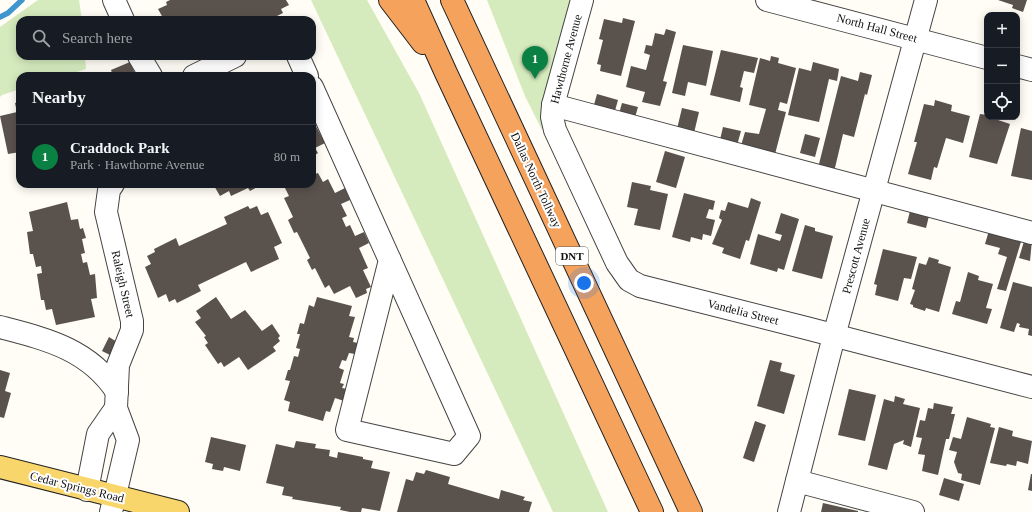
<!DOCTYPE html>
<html lang="en">
<head>
<meta charset="utf-8">
<style>
	body { margin:0; font-family:"Times New Roman",serif; background:#20242c; color:#f1f3f6 }
	.controls { position:absolute; right:12px; top:12px; display:grid; overflow:hidden; border-radius:8px; box-shadow:0 2px 10px #0003 }
	.controls button { width:36px; height:36px; display:grid; place-items:center; padding:0; border:0; border-bottom:1px solid #363941; background:#171b24; color:#f1f3f6; font:20px sans-serif }
	.you { position:absolute; left:584px; top:283px; width:14px; height:14px; margin:-10px; border:3px solid #fff; border-radius:50%; background:#1a73e8; box-shadow:0 0 0 6px #1a73e833 }
	.badge { display:grid; place-items:center; width:26px; height:26px; border-radius:50%; background:#0b8043; color:#fff; font-size:13px; font-weight:700 }
	.pin { position:absolute; translate:-50% -33px; filter:drop-shadow(0 1px 2px #0008) }
	.pin::after { content:''; position:absolute; top:21px; width:14px; height:12px; background:inherit; clip-path:polygon(0 0,100% 0,50% 100%) }
	.list { margin:0; padding:0; list-style:none }
	h2 { display:flex; justify-content:space-between; align-items:center; height:52px; margin:0; padding:0 16px; font-size:17px }
	h2 small { font-size:13px; font-weight:400; color:#9ea1a6 }
	.list li { display:grid; grid-template-columns:26px 1fr auto; gap:12px; align-items:center; box-sizing:border-box; height:64px; padding:0 16px; border-top:1px solid #363941 }
	.list b { display:block; font-size:15px; white-space:nowrap }
	.list p { margin:0; font-size:13px; white-space:nowrap; color:#9ea1a6 }
	.list em { font-size:13px; font-style:normal; color:#9ea1a6 }
	.icon { flex:none; width:22px; height:22px; fill:none; stroke:currentColor; stroke-width:2; stroke-linecap:round; stroke-linejoin:round }
	.map { position:relative; flex:none; width:1032px; height:512px; overflow:hidden }
	.search { position:absolute; background:#171b24; box-shadow:0 2px 10px #0003; left:16px; top:16px; width:300px; height:44px; display:flex; align-items:center; gap:10px; box-sizing:border-box; padding:0 14px; border-radius:12px; color:#9ea1a6; font-size:15px }
	.panel { position:absolute; background:#171b24; box-shadow:0 2px 10px #0003; left:16px; top:72px; width:300px; height:116px; border-radius:12px }
	.map>svg:first-child { display:block }
</style>
</head>
<body>
<div class="map">
<svg width="1032" height="512" viewBox="0 0 1032 512">
	<rect width="100%" height="100%" fill="#fffdf5"/>
	<g fill="#d5ebbd">
		<polygon points="38,0 79,0 82,20 20,20 20,56 85,56 86,69 65,76 20,76 20,89 2,95 0,97 0,27"/>
		<polygon points="311,0 367,0 419,93 608,512 553,512"/>
		<polygon points="487,0 574,0 542,130 525,96"/>
	</g>
	<g fill="none" stroke-linecap="round" stroke-linejoin="round">
		<polyline stroke="#3f96cf" stroke-width="5.5" points="0,17 8,13 22,0"/>
	</g>
	<g fill="#5a524d">
		<polygon points="170,0 286,0 289,5 281,9 283,13 269,20 259,20 257,16 248,20 159,20 163,18 158,9 167,5 166,2"/>
		<polygon points="998,0 1027,0 1023,12 1012,8 1013,5"/>
		<polygon points="623,18 635,21 621,76 600,71 601,65 597,64 603,40 599,39 604,19 622,23"/>
		<polygon points="666,29 676,32 663,81 667,82 660,106 642,102 645,92 626,87 631,66 646,70 650,55 644,53 646,45 652,46 655,33 664,35"/>
		<polygon points="683,45 713,51 706,86 688,82 685,96 672,93"/>
		<polygon points="721,50 758,58 754,73 744,71 740,87 743,88 740,102 710,95"/>
		<polygon points="771,56 779,58 778,63 796,68 787,104 780,102 778,110 786,112 774,158 740,149 745,132 759,134 766,109 749,105 760,58 770,61"/>
		<polygon points="130,62 136,76 113,76 111,70"/>
		<polygon points="813,62 839,69 837,81 829,79 819,122 788,115 799,68 811,71"/>
		<polygon points="860,72 872,75 867,95 865,94 854,137 843,134 834,172 818,168 841,76 858,81"/>
		<polygon points="597,94 618,100 613,118 592,112"/>
		<polygon points="935,100 952,105 951,111 970,116 963,143 946,138 937,168 934,167 931,180 908,174 917,142 914,142 924,104 934,106"/>
		<polygon points="20,102 20,152 8,154 0,116 17,112 15,103"/>
		<polygon points="622,103 638,107 634,121 618,117"/>
		<polygon points="682,108 699,112 694,133 677,129"/>
		<polygon points="980,114 987,115 987,117 999,117 998,120 1010,124 997,164 969,157"/>
		<polygon points="312,119 325,143 315,148 318,153 312,157"/>
		<polygon points="723,127 741,131 736,149 719,144"/>
		<polygon points="1021,128 1032,131 1032,180 1011,176"/>
		<polygon points="805,134 820,138 815,157 800,153"/>
		<polygon points="665,151 685,157 676,188 656,182"/>
		<polygon points="318,173 323,182 328,179 335,193 345,188 350,200 341,204 347,216 342,218 346,227 350,225 355,236 364,232 369,243 359,248 368,268 363,270 371,287 366,289 367,293 356,298 350,286 334,294 329,285 325,288 315,268 312,270 307,260 310,258 297,232 294,233 288,220 293,217 284,198 289,196 285,188 294,184 312,184 312,175"/>
		<polygon points="632,182 651,186 650,190 668,194 660,230 634,225 638,209 627,207"/>
		<polygon points="213,184 263,184 250,191 248,188 231,196 229,191 220,196"/>
		<polygon points="684,193 715,201 713,210 709,209 706,218 715,220 711,236 703,234 702,240 691,237 690,242 672,237"/>
		<polygon points="751,198 761,202 749,241 746,240 740,259 722,253 724,248 712,244 722,220 719,218 721,210 725,211 728,202 748,208"/>
		<polygon points="67,202 71,220 78,219 80,229 83,228 86,238 82,239 85,253 81,254 83,263 87,262 90,275 95,274 97,298 91,299 95,317 56,325 52,309 46,310 44,300 41,300 37,274 42,273 41,266 36,267 33,254 30,254 27,232 33,231 29,212"/>
		<polygon points="248,206 250,209 257,206 261,215 268,212 282,243 274,247 279,259 251,272 246,262 198,285 201,291 177,303 175,299 169,302 166,294 158,298 145,267 151,264 147,256 155,252 154,249 176,238 179,246 227,224 224,217"/>
		<polygon points="911,207 930,212 926,228 907,223"/>
		<polygon points="781,213 799,219 784,270 778,268 777,272 750,264 758,234 780,241 782,235 775,233"/>
		<polygon points="805,225 815,228 815,231 833,236 822,279 792,271"/>
		<polygon points="990,227 1024,232 1006,291 997,289 1007,257 998,254 1000,248 985,244"/>
		<polygon points="1025,238 1032,240 1030,261 1019,258"/>
		<polygon points="883,249 917,257 911,279 904,278 898,301 875,295 877,285 874,284"/>
		<polygon points="929,257 939,260 938,263 951,267 939,312 926,308 925,311 913,307 913,305 910,304 915,290 912,289 919,263 926,265"/>
		<polygon points="968,272 979,276 978,280 993,284 986,308 992,309 987,324 952,314 956,301 960,302"/>
		<polygon points="1013,282 1032,287 1032,336 1028,335 1029,329 1019,327 1020,324 1017,323 1014,332 1000,328"/>
		<polygon points="216,297 231,319 245,310 262,331 272,324 280,336 278,338 280,341 273,347 276,351 248,370 239,357 224,367 221,362 218,364 205,345 208,343 204,337 206,336 195,322 201,318 196,311"/>
		<polygon points="317,297 352,306 349,316 355,317 349,337 354,338 353,342 358,343 355,354 349,353 346,361 342,360 339,368 344,370 340,383 344,384 342,388 347,389 344,401 335,398 330,412 326,411 323,421 288,411 290,402 284,400 290,381 285,380 288,370 290,370 294,356 298,357 300,349 296,348 300,334 297,334 300,323 304,324 309,305 314,307"/>
		<polygon points="109,337 117,342 110,355 102,351"/>
		<polygon points="770,360 782,363 780,371 795,375 784,414 757,406"/>
		<polygon points="0,370 10,373 5,391 11,393 4,418 0,417"/>
		<polygon points="849,389 876,395 865,441 838,435"/>
		<polygon points="895,396 905,399 903,404 920,408 911,447 903,444 904,440 894,444 887,470 868,465 884,399 894,402"/>
		<polygon points="934,403 953,407 951,414 955,414 949,439 946,439 938,475 922,471 925,455 918,454 922,438 916,437 920,420 925,421 928,408 933,409"/>
		<polygon points="967,417 991,424 990,427 995,428 980,485 961,480 962,474 958,473 954,462 957,452 949,450 953,437 961,439"/>
		<polygon points="755,421 766,425 754,462 743,458"/>
		<polygon points="999,427 1013,431 1012,436 1032,441 1028,464 1017,461 1016,466 1007,464 1006,466 990,463"/>
		<polygon points="211,437 246,445 240,471 224,467 223,471 212,469 213,464 205,462"/>
		<polygon points="296,441 316,444 315,448 330,450 329,456 337,458 338,452 363,457 363,459 373,461 371,468 390,472 380,511 362,508 361,512 350,512 340,510 341,507 292,499 293,497 282,495 284,487 266,483 276,444 294,448"/>
		<polygon points="426,470 450,477 448,484 499,499 501,490 525,497 523,500 532,502 529,512 397,512 406,479 413,481 416,472 424,474"/>
		<polygon points="1031,474 1032,474 1032,491 1028,490"/>
		<polygon points="944,478 964,484 959,501 939,495"/>
		<polygon points="823,503 858,511 858,512 821,512"/>
	</g>
	<g fill="none" stroke-linecap="round" stroke-linejoin="round">
		<g stroke="#444" stroke-width="24">
			<g id="minor">
				<polyline points="114,0 123,20"/>
				<polyline points="582,0 553,105 552,117 555,130 617,263 629,280 640,286 806,328 1032,387"/>
				<polyline points="767,0 987,58"/>
				<polyline points="139,56 151,76"/>
				<polyline points="298,56 307,76"/>
				<polyline points="1017,66 1032,70"/>
				<polyline points="194,76 235,56"/>
				<polyline points="312,87 469,436 454,454 347,430 390,260"/>
				<polyline points="553,105 1032,233"/>
				<path d="M0 327C46 339 89 349 117 392"/>
				<polyline points="797,481 913,512"/>
				<polyline points="87,490 98,434 116,408"/>
				<polyline points="111,512 128,440 116,408 118,365 132,330 132,321 106,212 109,190 113,184"/>
				<polyline points="789,512 834,336 926,0"/>
			</g>
		</g>
		<g stroke="#222" stroke-width="24">
			<polyline id="major" points="0,467 178,512"/>
		</g>
		<g stroke="#222" stroke-width="24">
			<g id="highway">
				<polyline points="390,0 423,43"/>
				<polyline points="413,0 446,73 652,512"/>
				<polyline points="452,0 691,512"/>
			</g>
		</g>
		<use href="#minor" stroke="#fff" stroke-width="22"/>
		<use href="#major" stroke="#f9d66b" stroke-width="22"/>
		<use href="#highway" stroke="#f5a25d" stroke-width="22"/>
	</g>
	<g text-anchor="middle" dominant-baseline="central" stroke-width="4" stroke-linejoin="round" paint-order="stroke">
		<rect fill="#fff" stroke="#585858" stroke-width="1" x="556" y="247" width="32" height="18" rx="3"/>
		<g font-size="11" font-weight="bold" fill="#111">
			<text x="572" y="256">DNT</text>
		</g>
		<g font-size="12" fill="#111" stroke="#fff">
			<text transform="translate(877 28) rotate(15)">North Hall Street</text>
			<text transform="translate(566 59) rotate(-75)">Hawthorne Avenue</text>
			<text transform="translate(536 180) rotate(65)">Dallas North Tollway</text>
			<text transform="translate(856 256) rotate(-75)">Prescott Avenue</text>
			<text transform="translate(123 284) rotate(77)">Raleigh Street</text>
			<text transform="translate(743 312) rotate(14)">Vandelia Street</text>
			<text transform="translate(77 487) rotate(14)">Cedar Springs Road</text>
		</g>
	</g>
</svg>
<div class="controls">
<button>+</button>
<button>−</button>
<button><svg class="icon" aria-label="locate" viewBox="0 0 24 24"><circle cx="12" cy="12" r="6"/><path d="M12 2v4M12 18v4M2 12h4M18 12h4"/></svg></button>
</div>
<div class="you"></div>
<div class="pin badge" style="left:535px;top:79px">1</div>
<div class="search"><svg class="icon" aria-label="search" viewBox="0 0 24 24"><circle cx="10" cy="10" r="6"/><path d="M15 15l6 6"/></svg>Search here</div>
<section class="panel">
<h2>Nearby<small></small></h2>
<ul class="list">
<li><span class="badge">1</span><div><b>Craddock Park</b><p>Park · Hawthorne Avenue</p></div><em>80 m</em></li>
</ul>
</section>
</div>
</body>
</html>
